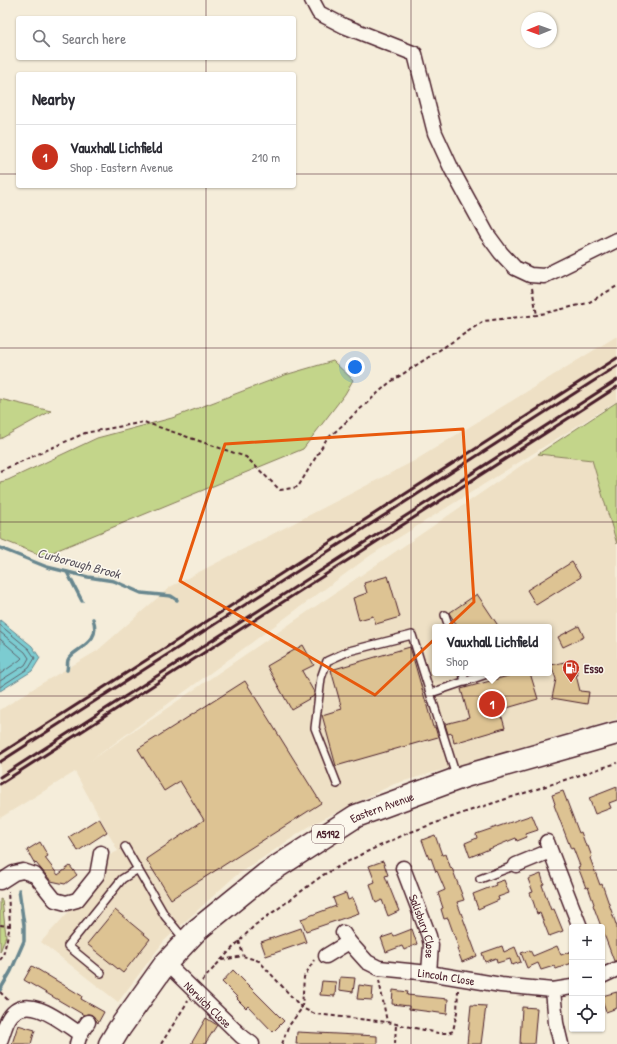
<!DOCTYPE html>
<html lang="en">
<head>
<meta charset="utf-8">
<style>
	body { margin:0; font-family:"Patrick Hand",sans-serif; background:#f7f7f7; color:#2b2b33 }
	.controls { position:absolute; right:12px; bottom:12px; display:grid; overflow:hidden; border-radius:4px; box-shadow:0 1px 3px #0004 }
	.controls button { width:36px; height:36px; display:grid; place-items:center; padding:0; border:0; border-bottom:1px solid #e1e1e2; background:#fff; color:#2b2b33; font:20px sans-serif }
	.compass { position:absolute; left:521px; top:12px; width:36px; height:36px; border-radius:50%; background:#fff; box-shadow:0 1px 3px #0004; rotate:269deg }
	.you { position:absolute; left:355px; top:367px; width:14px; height:14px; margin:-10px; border:3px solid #fff; border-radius:50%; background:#1a73e8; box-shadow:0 0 0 6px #1a73e833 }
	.badge { display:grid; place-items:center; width:26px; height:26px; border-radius:50%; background:#c8321e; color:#fff; font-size:13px; font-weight:700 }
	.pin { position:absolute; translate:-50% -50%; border:2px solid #fff; box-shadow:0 1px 4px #0006 }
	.popup { position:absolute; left:432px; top:624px; width:120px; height:52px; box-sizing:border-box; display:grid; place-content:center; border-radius:4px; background:#fff; filter:drop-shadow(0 1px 3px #0005); font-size:13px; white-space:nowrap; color:#7c7c81 }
	.popup b { font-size:15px; color:#2b2b33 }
	.popup::after { content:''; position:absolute; left:50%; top:100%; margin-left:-8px; border:8px solid transparent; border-top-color:#fff }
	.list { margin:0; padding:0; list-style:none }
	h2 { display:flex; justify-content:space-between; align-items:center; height:52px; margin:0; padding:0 16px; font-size:17px }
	h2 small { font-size:13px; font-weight:400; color:#7c7c81 }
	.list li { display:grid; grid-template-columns:26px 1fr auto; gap:12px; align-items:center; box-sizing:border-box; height:64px; padding:0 16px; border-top:1px solid #e1e1e2 }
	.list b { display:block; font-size:15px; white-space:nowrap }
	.list p { margin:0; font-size:13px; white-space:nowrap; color:#7c7c81 }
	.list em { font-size:13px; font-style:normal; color:#7c7c81 }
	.icon { flex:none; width:22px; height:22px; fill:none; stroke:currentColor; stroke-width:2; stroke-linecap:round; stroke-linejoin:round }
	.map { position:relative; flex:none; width:617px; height:1044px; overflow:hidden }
	.search { position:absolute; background:#fff; box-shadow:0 1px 3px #0004; left:16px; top:16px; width:280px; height:44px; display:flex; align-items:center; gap:10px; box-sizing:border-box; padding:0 14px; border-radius:4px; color:#7c7c81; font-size:15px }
	.panel { position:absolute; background:#fff; box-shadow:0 1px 3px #0004; left:16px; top:72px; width:280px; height:116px; border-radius:4px }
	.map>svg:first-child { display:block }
</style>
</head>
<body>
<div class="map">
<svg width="617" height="1044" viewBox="0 0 617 1044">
	<rect width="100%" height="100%" fill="#f5edda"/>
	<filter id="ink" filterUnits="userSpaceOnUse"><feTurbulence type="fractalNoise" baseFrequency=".025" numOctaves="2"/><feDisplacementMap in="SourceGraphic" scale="8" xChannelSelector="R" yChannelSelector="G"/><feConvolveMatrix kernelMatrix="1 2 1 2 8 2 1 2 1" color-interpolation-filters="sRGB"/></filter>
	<g filter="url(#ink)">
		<path fill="#eee0c5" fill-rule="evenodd" d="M617 336V401L371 555 90 761 538 454 592 460 617 544V719L394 784 313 824 234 877 164 941 118 1002 41 942 106 871 108 856 118 851 75 772 0 818V710L39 685 97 651 170 587 414 461ZM435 627H549V673H435Z"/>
		<g fill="#c3d58a" stroke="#867a5a">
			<polygon points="333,361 353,380 345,394 303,449 43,556 0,539 0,482 8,480 97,438 172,418 285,375"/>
			<polygon points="0,399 51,411 0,439"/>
			<polygon points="617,402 617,544 592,460 538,454"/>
			<polygon points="0,899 2,900 6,936 0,952"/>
		</g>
		<polygon fill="#7bccd1" stroke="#67878f" points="0,620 32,646 40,658 32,671 0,691"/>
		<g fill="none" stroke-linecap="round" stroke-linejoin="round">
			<g stroke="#5e646d" stroke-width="1">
				<polyline points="0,625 29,649 35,658 29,668 0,687"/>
				<polyline points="0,632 25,652 29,658 25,665 0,681"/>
				<polyline points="0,639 22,658 20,660 0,674"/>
			</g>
			<g stroke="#67878f" stroke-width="3.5">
				<polyline points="0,548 47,567 88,577 114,581 141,593 171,596 177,600"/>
				<polyline points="67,572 82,601"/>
				<path d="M67 670C68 667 67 663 68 660 70 656 74 653 77 651 90 642 99 635 93 619"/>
				<polyline points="0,990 11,971 24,941 24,925 19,890"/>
			</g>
		</g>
		<g fill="#ddc393" stroke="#4a1f2b">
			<polygon points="572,562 581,577 536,605 527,590"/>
			<polygon points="388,576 400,617 376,624 373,616 359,620 353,598 367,593 364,583"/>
			<polygon points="477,594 499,627 458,627 449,613"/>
			<polygon points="579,626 584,637 563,647 558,637"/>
			<polygon points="303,645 314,665 302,671 314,692 314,696 291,709 267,666"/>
			<polygon points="410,647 433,727 435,727 438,737 336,766 322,715 342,709 331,670"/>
			<polygon points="574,660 578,675 576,675 580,691 589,692 587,704 552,698 556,679 551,665"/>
			<polygon points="519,673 530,673 538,699 500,710 505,728 454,743 452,733 448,734 445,724 469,718 461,689"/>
			<polygon points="245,681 321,803 171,899 146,859 204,820 180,781 164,791 138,749"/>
			<polygon points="617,787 617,800 609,803 611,808 595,814 589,798"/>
			<polygon points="563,791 579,833 581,832 586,846 588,846 592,857 590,858 600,885 602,884 617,927 617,961 614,961 593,905 594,904 588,887 586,888 578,867 580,866 573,848 571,849 554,805 555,804 552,795"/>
			<polygon points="532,815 538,830 526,834 527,837 517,841 516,838 470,857 465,843 477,838 476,834"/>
			<polygon points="99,818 107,832 78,851 69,837"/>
			<polygon points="435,835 442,855 446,854 451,869 452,868 464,900 457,902 477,956 462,962 457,949 459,949 448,918 444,919 441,909 443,908 438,893 445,890 437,871 436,872 431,858 429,859 422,840"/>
			<polygon points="40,842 48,856 45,858 58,875 70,866 77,875 65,884 51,881 36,863 35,864 27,850"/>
			<polygon points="383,861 388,875 385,876 399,911 388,916 382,900 376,903 370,884 375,882 369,866"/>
			<polygon points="541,874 544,884 542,885 551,910 554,909 563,931 549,936 540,913 537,914 534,904 530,893 533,892 528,879"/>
			<polygon points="504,880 509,893 498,897 499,900 478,909 473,894 496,885 495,883"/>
			<polygon points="346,893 348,900 353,898 359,913 306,931 301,919 336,906 333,898"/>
			<polygon points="115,910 150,939 123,973 87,944"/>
			<polygon points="301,928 306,942 266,956 261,942"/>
			<polygon points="412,929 417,944 404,950 402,946 386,952 381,938 393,934 394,936"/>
			<polygon points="502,946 504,952 515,947 521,962 512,965 510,959 497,963 496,958 485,962 482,953"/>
			<polygon points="557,946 561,955 572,951 572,963 556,969 554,966 541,970 538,963 527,968 521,953 530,950 533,956"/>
			<polygon points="32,966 82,996 81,999 104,1012 98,1023 92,1015 88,1014 84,1015 24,980"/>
			<polygon points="233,970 284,1021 273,1032 248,1006 246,1008 237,999 238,998 222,982"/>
			<polygon points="340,977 355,978 353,992 339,990"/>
			<polygon points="322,981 336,982 335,996 320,995"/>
			<polygon points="359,985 373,987 372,1000 357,999"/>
			<polygon points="393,990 408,992 407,995 448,999 447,1014 409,1009 409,1006 392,1004"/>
			<polygon points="617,992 617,1008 606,1012 602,1001 602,996"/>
			<polygon points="471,1005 486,1006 481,1044 467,1044"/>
			<polygon points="522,1007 537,1008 534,1044 520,1044"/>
			<polygon points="206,1018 217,1025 205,1044 191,1044"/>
			<polygon points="18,1025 35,1030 31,1044 12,1044"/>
			<polygon points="297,1032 377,1036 377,1044 296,1044"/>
		</g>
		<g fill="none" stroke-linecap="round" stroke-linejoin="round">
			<g stroke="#4a1f2b" stroke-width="10">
				<g id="service">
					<polyline points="445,615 449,627"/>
					<polyline points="463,673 465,682"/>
					<polyline points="431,693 490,673"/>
					<polyline points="337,784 315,728 321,678 327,661 349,651 412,635 456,776"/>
					<polyline points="125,847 165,916 185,940"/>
					<polyline points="480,879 516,865"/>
					<polyline points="101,973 68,946 122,879 138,869"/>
				</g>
			</g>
			<g stroke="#4a1f2b" stroke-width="17">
				<g id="minor">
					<polyline points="312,0 319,13 344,26 415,54 435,133 452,170 487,234 501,253 515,268 530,275 544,276 617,240"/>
					<polyline points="547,842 580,927"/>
					<polyline points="516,865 550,851"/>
					<path id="s1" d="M403 868 429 936 431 945 429 973"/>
					<polyline points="0,882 14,873 23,871 35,875 55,900 66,903 77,900 97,875 101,853"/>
					<path id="s2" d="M343 933 349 942 367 962 379 968 429 973 501 985 553 990 572 987"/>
					<polyline points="326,956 349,942"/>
					<path id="s3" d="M166 963 241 1036 252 1044"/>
					<polyline points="602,976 617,969"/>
					<polyline points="553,990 556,1023 561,1044"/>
					<path d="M0 1041C3 1034 5 1024 9 1018 27 991 63 1023 80 1034"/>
					<polyline points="77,1044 80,1034 88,1022"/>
				</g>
			</g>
			<g stroke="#4a1f2b" stroke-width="25">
				<g id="trunk">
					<path id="s4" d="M110 1044 119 1029 166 963 197 930 266 874 356 816 465 776 617 733"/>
				</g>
			</g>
			<g stroke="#4a1f2b" stroke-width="2" stroke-dasharray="4 3" stroke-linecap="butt">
				<polyline points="532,288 537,315"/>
				<polyline points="0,471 85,433 144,422 246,457 280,490 298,487 326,440 389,383 484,321 537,315 588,303 617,286"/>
				<polyline points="0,925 10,926"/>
				<polyline points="239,941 243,955"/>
				<polyline points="0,960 3,956 10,926 8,891"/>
				<polyline points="222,960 243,956 259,961 302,1008 315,1014 387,1022 438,1033 448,1033 453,1031 457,1012 458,990"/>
				<polyline points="379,980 387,1022"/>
				<polyline points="202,981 221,960 255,925 279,908 323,875 362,854 408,833 466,812 617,763"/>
				<polyline points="0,992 9,1001"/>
				<polyline points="161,1044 188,1001"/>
				<polyline points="282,1044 288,1027 302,1008 304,977 314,960"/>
				<polyline points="395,1044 396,1024"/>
			</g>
			<use href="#service" stroke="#fbf7ec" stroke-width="7"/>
			<use href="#minor" stroke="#fbf7ec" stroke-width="14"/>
			<use href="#trunk" stroke="#fbf7ec" stroke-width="22"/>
			<g stroke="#4a1f2b" stroke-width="3">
				<polyline points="0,754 617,358"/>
				<polyline points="0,762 617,366"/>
				<polyline points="0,777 617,380"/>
				<polyline points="0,784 617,387"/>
			</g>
		</g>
	</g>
	<path fill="none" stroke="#e8590c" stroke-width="3" stroke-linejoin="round" d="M463 429 474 602 375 695 180 581 225 444Z"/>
	<path fill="none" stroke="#4a1f2b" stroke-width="1" stroke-opacity="0.55" d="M206 0V18M411 0V1044M206 58V74M0 174H18M294 174H617M206 186V1044M0 348H617M0 522H617M0 696H617M0 870H617"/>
	<defs>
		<g id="fuel-pin" transform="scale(0.9)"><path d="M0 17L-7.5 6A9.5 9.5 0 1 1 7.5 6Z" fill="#c8321e" stroke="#fbf7ec"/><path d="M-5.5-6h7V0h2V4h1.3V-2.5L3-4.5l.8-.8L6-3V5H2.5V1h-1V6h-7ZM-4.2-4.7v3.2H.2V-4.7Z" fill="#fff"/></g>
	</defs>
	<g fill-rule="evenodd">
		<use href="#fuel-pin" x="571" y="668"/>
	</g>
	<g text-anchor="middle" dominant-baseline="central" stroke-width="3" stroke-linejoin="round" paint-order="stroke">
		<rect fill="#fbf7ec" stroke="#7f6065" stroke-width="1" x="312" y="825" width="32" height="18" rx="3"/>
		<g font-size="11" font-weight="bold" fill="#4a1f2b">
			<text x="328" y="834">A5192</text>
		</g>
		<g font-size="12" font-weight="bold" fill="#4a1f2b" stroke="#fbf7ec" text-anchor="start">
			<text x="584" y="668">Esso</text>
		</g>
		<g font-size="12" fill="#4a1f2b" stroke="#fbf7ec">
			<text stroke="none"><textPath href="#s4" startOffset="367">Eastern Avenue</textPath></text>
			<text stroke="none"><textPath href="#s1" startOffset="62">Salisbury Close</textPath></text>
			<text stroke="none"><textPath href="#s2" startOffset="119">Lincoln Close</textPath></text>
			<text stroke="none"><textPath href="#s3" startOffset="59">Norwich Close</textPath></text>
		</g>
		<g font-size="13" font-style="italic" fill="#59535d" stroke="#fbf7ec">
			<text transform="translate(79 563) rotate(15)">Curborough Brook</text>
		</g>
	</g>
</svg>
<div class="controls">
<button>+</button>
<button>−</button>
<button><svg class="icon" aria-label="locate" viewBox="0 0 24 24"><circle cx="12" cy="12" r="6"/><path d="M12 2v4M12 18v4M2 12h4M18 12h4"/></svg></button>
</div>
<svg class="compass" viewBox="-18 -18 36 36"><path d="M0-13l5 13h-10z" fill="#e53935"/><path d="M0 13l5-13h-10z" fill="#7c7c81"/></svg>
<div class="you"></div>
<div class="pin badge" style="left:492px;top:704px">1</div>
<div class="popup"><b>Vauxhall Lichfield</b>Shop</div>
<div class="search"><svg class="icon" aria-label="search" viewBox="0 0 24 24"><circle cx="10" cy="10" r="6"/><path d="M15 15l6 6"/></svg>Search here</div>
<section class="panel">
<h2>Nearby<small></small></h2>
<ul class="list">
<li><span class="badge">1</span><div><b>Vauxhall Lichfield</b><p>Shop · Eastern Avenue</p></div><em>210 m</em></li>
</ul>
</section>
</div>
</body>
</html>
